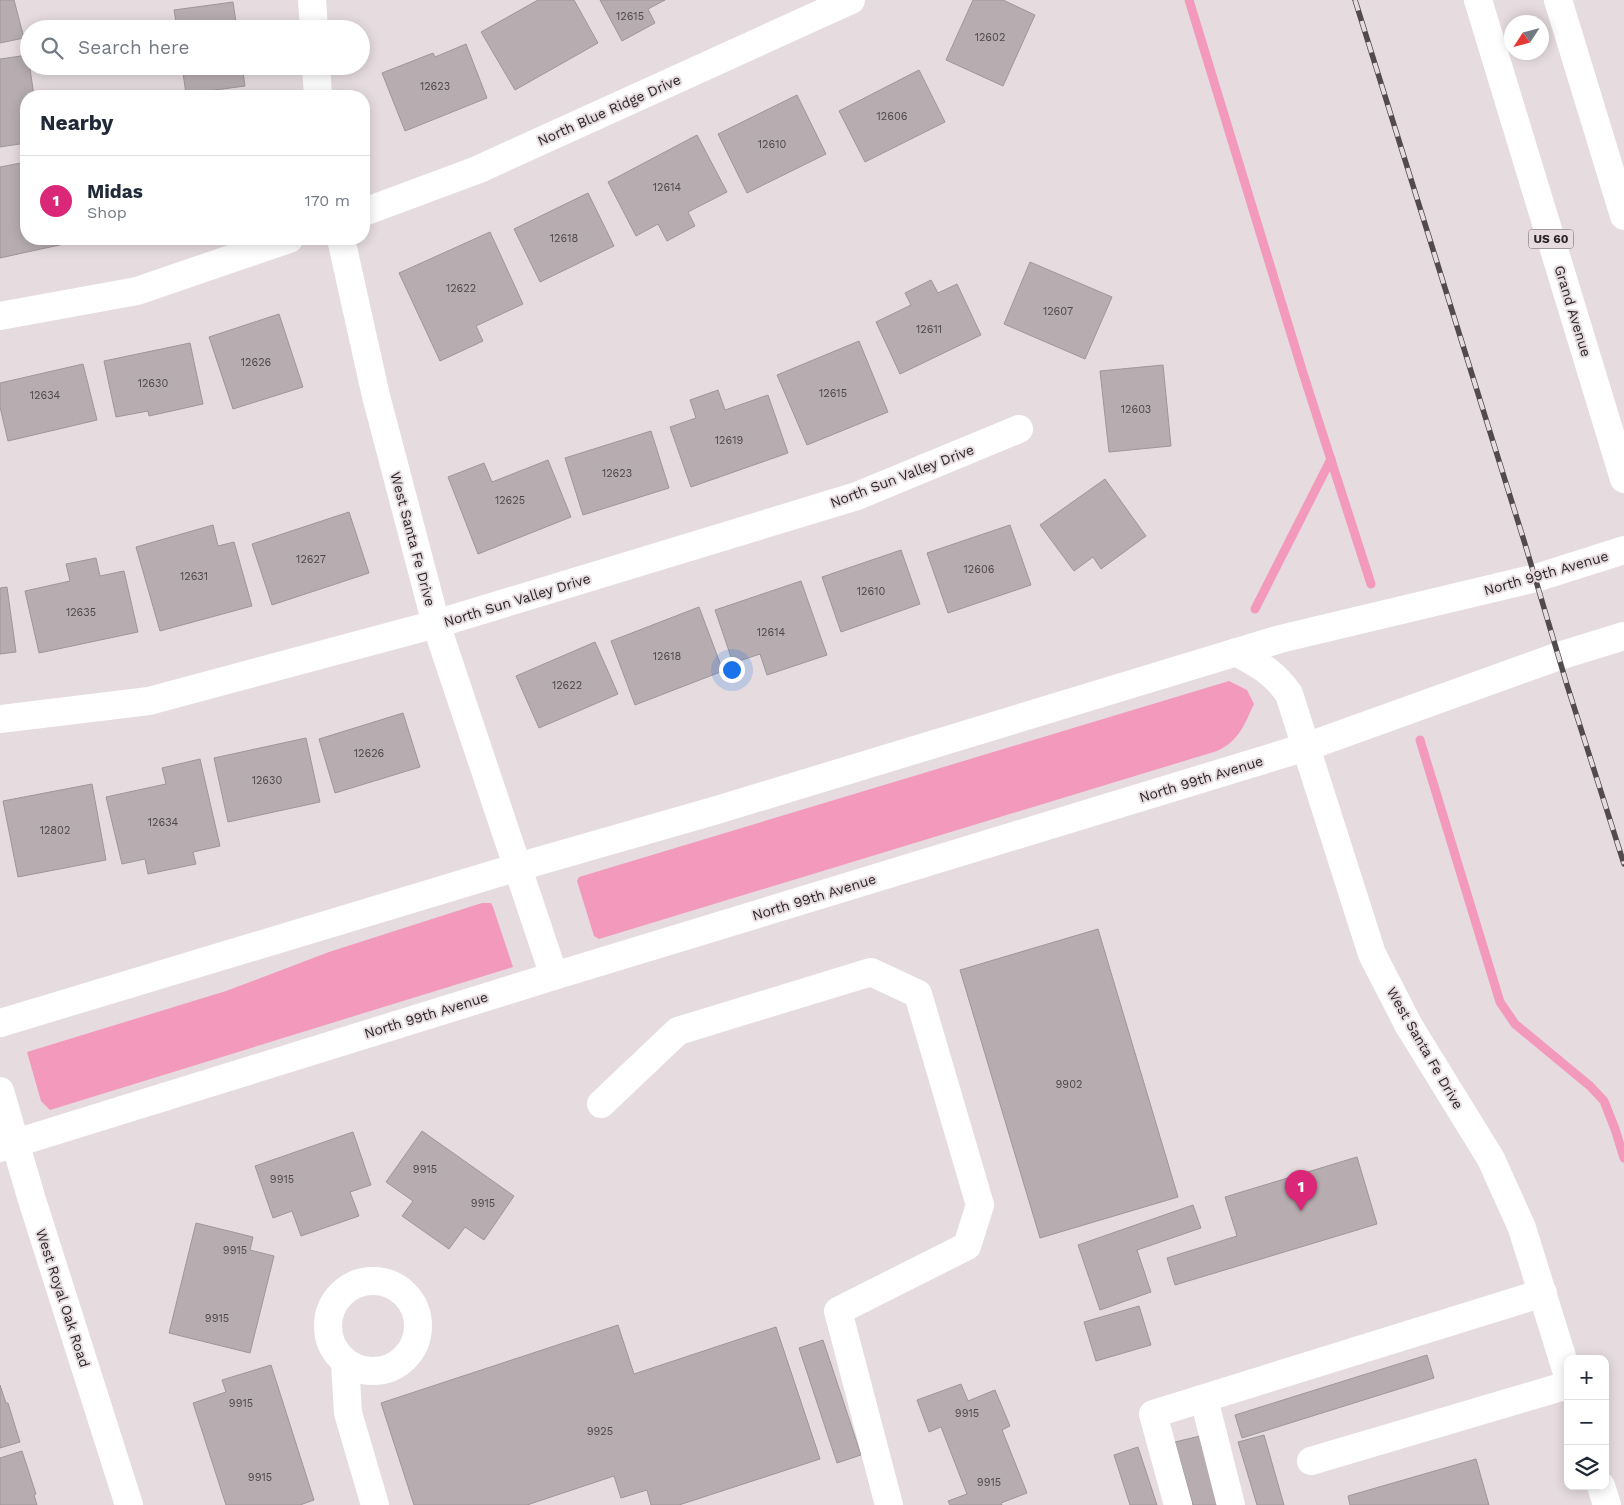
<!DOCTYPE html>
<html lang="en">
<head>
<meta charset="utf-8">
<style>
	body { margin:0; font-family:"Work Sans",sans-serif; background:#f2f2f3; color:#1f2937 }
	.controls { position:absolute; right:15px; bottom:15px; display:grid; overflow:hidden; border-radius:10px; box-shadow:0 2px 12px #0003 }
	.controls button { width:45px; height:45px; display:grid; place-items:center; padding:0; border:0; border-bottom:1px solid #e0e1e3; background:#fff; color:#1f2937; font:25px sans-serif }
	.compass { position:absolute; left:1504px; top:15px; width:45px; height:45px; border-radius:50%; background:#fff; box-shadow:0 2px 12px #0003; rotate:234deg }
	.you { position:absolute; left:731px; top:669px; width:18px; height:18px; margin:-12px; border:4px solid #fff; border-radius:50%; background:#1a73e8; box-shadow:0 0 0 8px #1a73e833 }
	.badge { display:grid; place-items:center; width:32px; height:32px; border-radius:50%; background:#db2777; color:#fff; font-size:16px; font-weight:700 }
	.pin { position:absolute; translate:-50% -41px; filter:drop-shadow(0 1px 2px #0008) }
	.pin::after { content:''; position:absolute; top:26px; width:18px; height:15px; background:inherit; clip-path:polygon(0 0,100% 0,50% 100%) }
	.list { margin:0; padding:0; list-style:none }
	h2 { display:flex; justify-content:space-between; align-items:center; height:65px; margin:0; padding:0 20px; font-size:21px }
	h2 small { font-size:16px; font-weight:400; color:#747a83 }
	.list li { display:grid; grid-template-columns:32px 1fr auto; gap:15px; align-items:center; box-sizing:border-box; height:90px; padding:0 20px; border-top:1px solid #e0e1e3 }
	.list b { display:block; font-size:19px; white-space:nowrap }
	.list p { margin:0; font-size:16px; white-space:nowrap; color:#747a83 }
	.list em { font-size:16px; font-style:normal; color:#747a83 }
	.icon { flex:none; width:28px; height:28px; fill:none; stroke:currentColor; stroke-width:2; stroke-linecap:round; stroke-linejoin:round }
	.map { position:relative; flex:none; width:1624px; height:1505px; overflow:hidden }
	.search { position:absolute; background:#fff; box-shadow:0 2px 12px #0003; left:20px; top:20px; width:350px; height:55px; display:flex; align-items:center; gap:12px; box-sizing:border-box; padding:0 18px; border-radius:28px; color:#747a83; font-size:19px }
	.panel { position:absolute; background:#fff; box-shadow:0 2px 12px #0003; left:20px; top:90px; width:350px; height:155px; border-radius:20px }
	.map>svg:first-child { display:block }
</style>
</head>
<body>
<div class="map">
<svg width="1624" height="1505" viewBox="0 0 1624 1505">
	<rect width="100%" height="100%" fill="#e6dcdf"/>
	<g fill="#f299bc">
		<path d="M1229 681 1247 690 1254 704C1244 725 1240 740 1217 751L599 939 594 936 577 881 579 877Z"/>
		<polygon points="482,903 491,903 493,907 513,967 50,1110 41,1101 27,1052 226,991 329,952"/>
	</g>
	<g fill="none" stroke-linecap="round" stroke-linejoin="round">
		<g stroke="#f299bc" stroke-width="9">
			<polyline points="1189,0 1303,373 1371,584"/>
			<polyline points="1255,609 1331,459"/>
			<polyline points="1420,740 1500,1002 1515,1024 1590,1086 1604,1101 1615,1129 1624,1158"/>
		</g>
	</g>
	<g fill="#b7adb1" stroke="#9f9699">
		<polygon points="0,0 14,0 24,38 0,43"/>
		<polygon points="538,0 574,0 598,43 515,90 481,32"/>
		<polygon points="600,0 665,0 648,9 655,23 622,41"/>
		<polygon points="973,0 1003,0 1035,15 1003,86 946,60"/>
		<polygon points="233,2 237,29 177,29 174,10"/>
		<polygon points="466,44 487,98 405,131 382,73 433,53 435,57"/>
		<polygon points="28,55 34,96 26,96 26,143 0,147 0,59"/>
		<polygon points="182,66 242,66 245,86 186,94"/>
		<polygon points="919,70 945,122 865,162 839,111"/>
		<polygon points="797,95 826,154 747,193 718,134"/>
		<polygon points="697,135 727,192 688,212 695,226 667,241 658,224 636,236 608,182"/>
		<polygon points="26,162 26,239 63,239 64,244 0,258 0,167"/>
		<polygon points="588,193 614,246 540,282 514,229"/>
		<polygon points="490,232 523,304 476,326 483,341 440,361 399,273"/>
		<polygon points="1030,262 1112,297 1085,359 1004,324"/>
		<polygon points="931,280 938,293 957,284 981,335 900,374 876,322 911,305 905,293"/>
		<polygon points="279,314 303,387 233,409 209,337"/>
		<polygon points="859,341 888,412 807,445 777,375"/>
		<polygon points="190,343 203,404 149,416 148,411 116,417 104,361"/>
		<polygon points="83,364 97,420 8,441 0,407 0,383"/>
		<polygon points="1163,365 1171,446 1109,452 1100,371"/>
		<polygon points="718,390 725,410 768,395 788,453 691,487 670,427 696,418 690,400"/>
		<polygon points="651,431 669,488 583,515 565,458"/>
		<polygon points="548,460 571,517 478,554 448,477 484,463 492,482"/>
		<polygon points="1105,479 1146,536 1101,569 1093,557 1074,571 1040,525"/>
		<polygon points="349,512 369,573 272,605 252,544"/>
		<polygon points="213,525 218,546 234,542 252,606 160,631 136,547"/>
		<polygon points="1010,525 1031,585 948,613 927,553"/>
		<polygon points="901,550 920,604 841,632 822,577"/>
		<polygon points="96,558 100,576 124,571 138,632 39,653 25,591 70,581 66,564"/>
		<polygon points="801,581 827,655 767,675 760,654 733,663 715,610"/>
		<polygon points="7,587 16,652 0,654 0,588"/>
		<polygon points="699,607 723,671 635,705 611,641"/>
		<polygon points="595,642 618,694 539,728 516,676"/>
		<polygon points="403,713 420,767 335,793 319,739"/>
		<polygon points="306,738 320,802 228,822 214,758"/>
		<polygon points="200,759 220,846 193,852 196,864 148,874 145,859 122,864 106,797 166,784 162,768"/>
		<polygon points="92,784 106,860 18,877 3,801"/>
		<polygon points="1098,929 1178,1197 1040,1238 960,970"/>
		<polygon points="422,1131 514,1196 484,1240 465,1227 449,1249 402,1216 413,1201 386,1182"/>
		<polygon points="353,1132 371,1185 350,1192 359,1216 301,1236 292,1211 273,1218 255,1166"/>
		<polygon points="1357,1157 1377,1224 1175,1285 1167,1258 1237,1236 1225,1197"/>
		<polygon points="1193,1205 1201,1228 1137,1250 1151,1292 1100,1310 1078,1245"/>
		<polygon points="196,1223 253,1237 250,1250 274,1256 250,1353 169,1333"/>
		<polygon points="1139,1306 1151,1345 1096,1361 1084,1322"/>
		<polygon points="618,1325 634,1374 776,1327 820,1459 679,1505 651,1505 647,1490 621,1498 614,1476 527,1505 414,1505 381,1403"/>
		<polygon points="823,1340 861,1455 837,1463 799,1348"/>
		<polygon points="1427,1355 1434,1378 1242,1438 1235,1415"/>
		<polygon points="271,1365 314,1500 300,1505 226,1505 193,1403 226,1392 222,1380"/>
		<polygon points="961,1384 968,1401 995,1390 1010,1426 1002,1430 1027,1493 1001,1503 1002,1505 950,1505 948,1501 967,1494 941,1427 929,1432 917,1400"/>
		<polygon points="0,1385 6,1403 8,1403 20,1442 0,1448"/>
		<polygon points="1264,1435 1284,1505 1257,1505 1238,1442"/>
		<polygon points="1200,1436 1220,1505 1193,1505 1175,1442"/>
		<polygon points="1138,1447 1157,1505 1130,1505 1114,1455"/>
		<polygon points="22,1451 36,1494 34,1495 37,1505 0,1505 0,1458"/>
		<polygon points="1476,1459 1489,1505 1350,1505 1348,1496"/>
	</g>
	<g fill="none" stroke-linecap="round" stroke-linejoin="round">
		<g stroke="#fff" stroke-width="28">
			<polyline points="312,0 314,29"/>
			<polyline points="316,66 318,96"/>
			<polyline points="364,212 477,170 851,0"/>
			<polyline points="341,239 376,396 436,624 554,976"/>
			<polyline points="0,316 137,291 289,239"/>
			<path d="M1236 652C1259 665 1273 671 1289 694L1372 954 1409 1026 1491 1159 1522 1228 1568 1376"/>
			<polyline points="0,719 149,701 436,624 857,496 1019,429"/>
			<polyline points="0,1091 32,1200 129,1505"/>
			<polyline points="601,1104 678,1031 871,972 918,994 980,1205 967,1246 838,1311 889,1505"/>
			<circle cx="373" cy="1326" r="45"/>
			<polyline points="345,1363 348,1413 375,1505"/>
			<polyline points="1204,1399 1231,1505"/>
			<polyline points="1311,1461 1568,1385"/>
			<polyline points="1601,1486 1607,1505"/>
			<polyline points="1178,1505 1153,1414 1543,1293"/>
		</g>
		<g stroke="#fff" stroke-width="28">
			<polyline points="0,1023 518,867 717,810 1280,639 1536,578 1624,550"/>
			<polyline points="0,1148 554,976 1306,747 1559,656 1624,636"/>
		</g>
		<g stroke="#fff" stroke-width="28">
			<polyline points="1478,0 1624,479"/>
			<polyline points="1558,0 1624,216"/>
		</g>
		<g stroke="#514b4e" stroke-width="5.5">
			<polyline id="rail" points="1355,0 1525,544 1567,685 1624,864"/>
		</g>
		<use href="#rail" stroke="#e6dcdf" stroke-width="4" stroke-dasharray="11" stroke-linecap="butt"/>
	</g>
	<g text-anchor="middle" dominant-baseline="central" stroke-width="4" stroke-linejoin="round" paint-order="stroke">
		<g font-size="11" fill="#4d484a">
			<text x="630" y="16">12615</text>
			<text x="990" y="37">12602</text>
			<text x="435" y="86">12623</text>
			<text x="892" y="116">12606</text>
			<text x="772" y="144">12610</text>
			<text x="667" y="187">12614</text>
			<text x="564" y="238">12618</text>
			<text x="461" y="288">12622</text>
			<text x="1058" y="311">12607</text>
			<text x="929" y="329">12611</text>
			<text x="256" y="362">12626</text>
			<text x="153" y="383">12630</text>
			<text x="833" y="393">12615</text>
			<text x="45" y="395">12634</text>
			<text x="1136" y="409">12603</text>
			<text x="729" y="440">12619</text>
			<text x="617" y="473">12623</text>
			<text x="510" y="500">12625</text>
			<text x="311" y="559">12627</text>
			<text x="979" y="569">12606</text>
			<text x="194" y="576">12631</text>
			<text x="871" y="591">12610</text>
			<text x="81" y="612">12635</text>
			<text x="771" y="632">12614</text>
			<text x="667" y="656">12618</text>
			<text x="567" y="685">12622</text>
			<text x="369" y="753">12626</text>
			<text x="267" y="780">12630</text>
			<text x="163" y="822">12634</text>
			<text x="55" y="830">12802</text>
			<text x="1069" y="1084">9902</text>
			<text x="425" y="1169">9915</text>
			<text x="282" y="1179">9915</text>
			<text x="483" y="1203">9915</text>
			<text x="235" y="1250">9915</text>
			<text x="217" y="1318">9915</text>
			<text x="241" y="1403">9915</text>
			<text x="967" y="1413">9915</text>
			<text x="600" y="1431">9925</text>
			<text x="260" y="1477">9915</text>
			<text x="989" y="1482">9915</text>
		</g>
		<rect fill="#e6dcdf" stroke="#625d5f" stroke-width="1" x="1528.5" y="229.5" width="45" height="19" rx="4"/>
		<g font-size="12" font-weight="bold" fill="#2a2628">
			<text x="1551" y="239">US 60</text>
		</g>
		<g font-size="14" fill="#2a2628" stroke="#e6dcdf">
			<text transform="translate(609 110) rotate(-24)">North Blue Ridge Drive</text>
			<text transform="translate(1573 311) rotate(73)">Grand Avenue</text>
			<text transform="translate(902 476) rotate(-21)">North Sun Valley Drive</text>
			<text transform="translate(413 539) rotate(75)">West Santa Fe Drive</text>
			<text transform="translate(1546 573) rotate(-16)">North 99th Avenue</text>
			<text transform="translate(517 600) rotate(-17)">North Sun Valley Drive</text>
			<text transform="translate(1201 779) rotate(-17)">North 99th Avenue</text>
			<text transform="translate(814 897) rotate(-17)">North 99th Avenue</text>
			<text transform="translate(426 1015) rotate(-17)">North 99th Avenue</text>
			<text transform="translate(1425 1048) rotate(60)">West Santa Fe Drive</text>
			<text transform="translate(63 1298) rotate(72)">West Royal Oak Road</text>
		</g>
	</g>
</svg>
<div class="controls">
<button>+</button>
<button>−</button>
<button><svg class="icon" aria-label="layers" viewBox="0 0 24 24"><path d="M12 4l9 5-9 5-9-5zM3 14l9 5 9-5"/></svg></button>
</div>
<svg class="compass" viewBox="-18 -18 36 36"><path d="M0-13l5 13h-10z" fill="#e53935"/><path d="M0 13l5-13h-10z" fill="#747a83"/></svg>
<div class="you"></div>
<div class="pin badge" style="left:1301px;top:1211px">1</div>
<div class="search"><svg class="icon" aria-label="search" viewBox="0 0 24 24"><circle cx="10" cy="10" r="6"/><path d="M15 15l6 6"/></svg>Search here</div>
<section class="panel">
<h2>Nearby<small></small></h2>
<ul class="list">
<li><span class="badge">1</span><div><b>Midas</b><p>Shop</p></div><em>170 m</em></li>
</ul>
</section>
</div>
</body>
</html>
